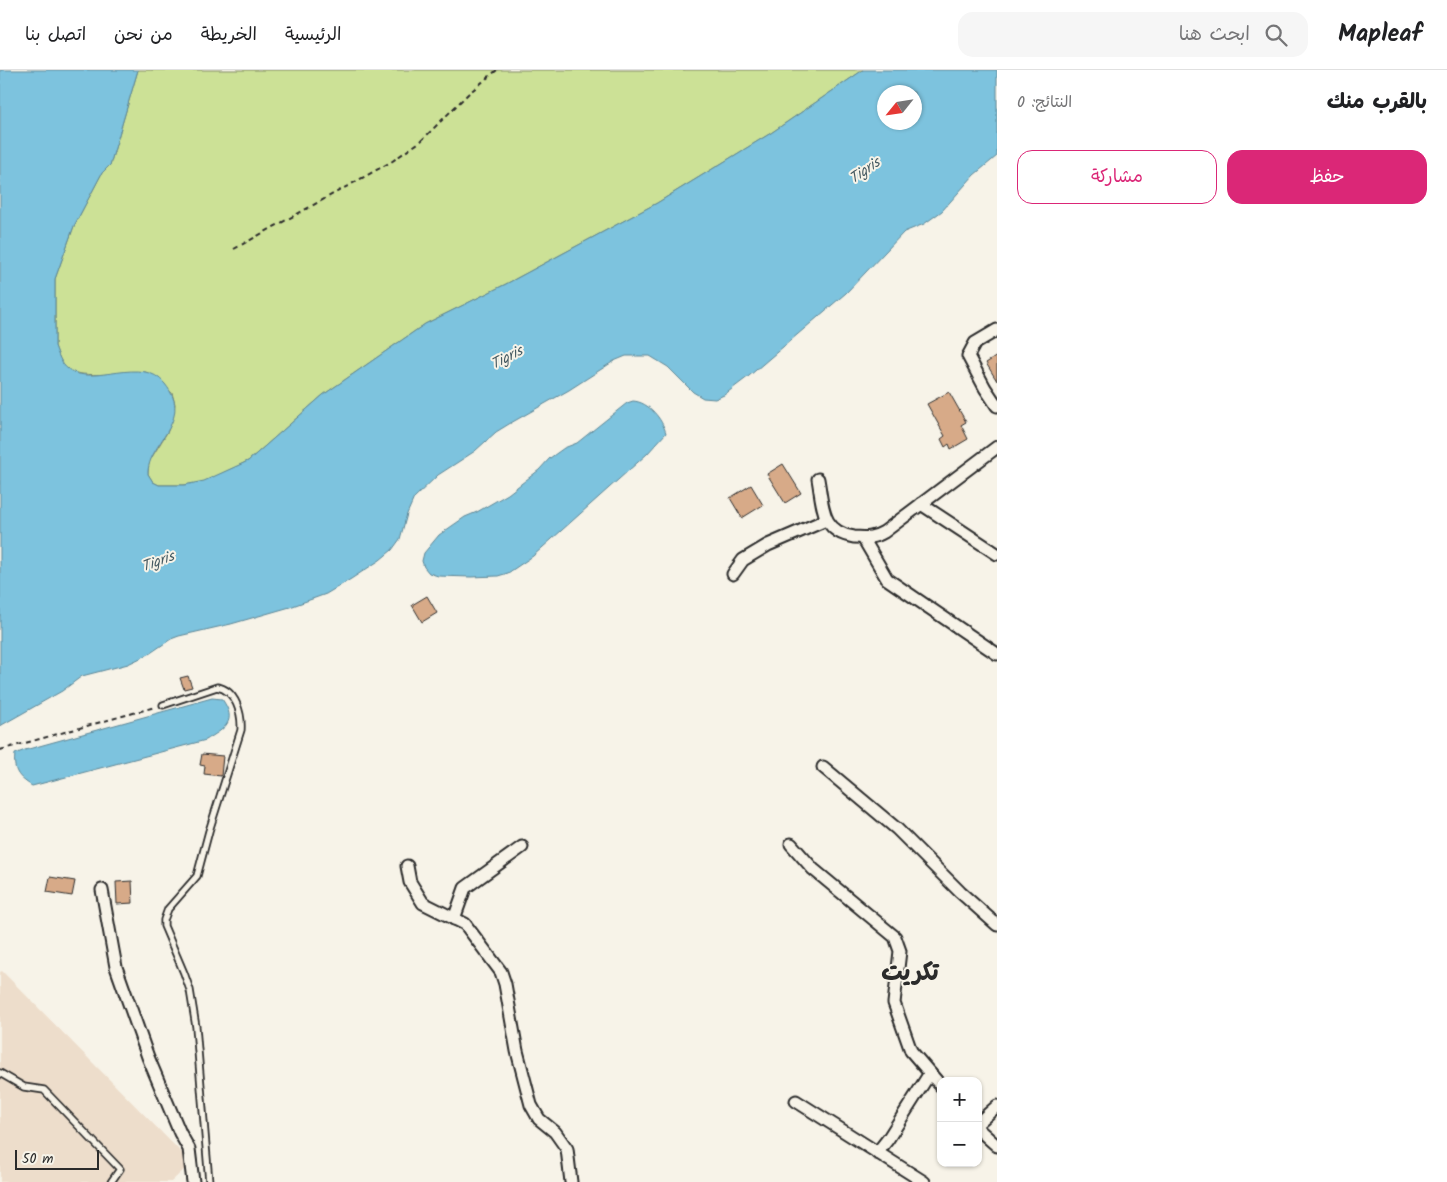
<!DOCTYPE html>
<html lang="ar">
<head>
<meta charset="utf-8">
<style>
	body { margin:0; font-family:Kalam,"Playpen Sans Arabic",sans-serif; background:#f6f6f6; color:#202124; direction:rtl }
	.controls { position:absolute; right:15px; bottom:15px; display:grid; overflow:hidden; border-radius:10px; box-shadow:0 1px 4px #0004 }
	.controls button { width:45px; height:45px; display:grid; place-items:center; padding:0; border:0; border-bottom:1px solid #e0e0e0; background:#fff; color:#202124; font:25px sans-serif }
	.compass { position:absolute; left:877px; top:15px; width:45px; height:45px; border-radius:50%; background:#fff; box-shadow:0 1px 4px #0004; rotate:240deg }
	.scale { position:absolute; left:15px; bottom:12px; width:84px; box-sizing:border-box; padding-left:5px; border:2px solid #2b2b2b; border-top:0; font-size:14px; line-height:18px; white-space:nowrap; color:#2b2b2b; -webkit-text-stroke:4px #f7f3e8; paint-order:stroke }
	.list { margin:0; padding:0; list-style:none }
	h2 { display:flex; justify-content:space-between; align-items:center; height:65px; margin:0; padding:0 20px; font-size:21px }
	h2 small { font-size:16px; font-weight:400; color:#757577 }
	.actions { display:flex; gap:10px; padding:15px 20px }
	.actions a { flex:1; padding:11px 0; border:1px solid #db2777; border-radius:15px; text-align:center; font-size:18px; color:#db2777 }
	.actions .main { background:#db2777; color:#fff }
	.icon { flex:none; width:28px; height:28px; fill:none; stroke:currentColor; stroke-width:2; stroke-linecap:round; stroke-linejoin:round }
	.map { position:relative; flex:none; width:997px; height:1112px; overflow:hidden; direction:ltr }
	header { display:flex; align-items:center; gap:30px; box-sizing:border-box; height:70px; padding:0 25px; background:#fff; border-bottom:1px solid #e0e0e0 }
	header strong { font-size:24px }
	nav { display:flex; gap:28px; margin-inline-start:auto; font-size:18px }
	.search { width:350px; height:45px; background:#f6f6f6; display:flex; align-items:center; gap:12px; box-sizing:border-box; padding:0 18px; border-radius:15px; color:#757577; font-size:19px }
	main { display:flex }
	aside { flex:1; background:#fff }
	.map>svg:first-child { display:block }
</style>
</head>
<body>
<header>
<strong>Mapleaf</strong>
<div class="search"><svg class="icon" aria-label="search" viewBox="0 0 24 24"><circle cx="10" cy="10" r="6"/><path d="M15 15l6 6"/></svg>ابحث هنا</div>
<nav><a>الرئيسية</a><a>الخريطة</a><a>من نحن</a><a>اتصل بنا</a></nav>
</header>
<main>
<aside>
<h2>بالقرب منك<small>النتائج: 0</small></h2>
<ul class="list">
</ul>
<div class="actions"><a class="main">حفظ</a><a>مشاركة</a></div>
</aside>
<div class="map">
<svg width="997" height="1112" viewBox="0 0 997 1112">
	<rect width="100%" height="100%" fill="#f7f3e8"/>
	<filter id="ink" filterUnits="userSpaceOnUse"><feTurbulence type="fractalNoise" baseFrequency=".02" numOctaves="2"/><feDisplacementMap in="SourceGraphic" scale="10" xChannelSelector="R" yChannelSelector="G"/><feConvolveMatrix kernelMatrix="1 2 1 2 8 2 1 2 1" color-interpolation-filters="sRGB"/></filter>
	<g filter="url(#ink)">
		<polygon fill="#edddcb" points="2,901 182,1083 187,1097 171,1112 0,1112 0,902"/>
		<path fill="#cce196" stroke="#7c8660" d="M138 0H863L771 63 657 133 506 214 425 254 323 325 248 391 204 412 184 415H159L153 412 148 404 149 392 168 361 173 348 175 334 172 323 146 302C127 302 82 309 68 300 61 295 58 284 55 276V209L74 156 102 103 110 95Z"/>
		<g fill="#7dc3de" stroke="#5c8696" fill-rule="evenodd">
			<path d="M0 0H138L110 95 102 103 74 156 55 209V276C58 284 61 294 68 299 93 318 142 284 165 314 195 351 147 373 148 404L153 412 159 415H184L204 411 248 391 323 325 425 254 506 214 657 133 771 63 863 0H997V86L974 105 942 141 924 154 904 162 846 223 749 306 724 325 715 329 703 328 693 322 668 297 650 286H626L614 291 569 320 509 354 496 362 475 381 438 405 414 428 407 444 400 469 392 480 380 490 351 509 326 524 290 537 231 554 179 566 171 569 149 584 128 594 82 606 62 621 0 656ZM884 22H914V52H884Z"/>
			<path d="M633 331C649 332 662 349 666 363L647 384 533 486 508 503 498 506 471 507 438 506 429 503 424 497 422 491 424 483 439 465 465 447 477 442 508 424 539 400 550 388 564 378 577 373 627 333Z"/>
			<path d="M212 628 222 629C238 652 225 658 206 670L32 716C18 707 13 701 15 684L25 680Z"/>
		</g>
		<g fill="#d7aa88" stroke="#2b2b2b">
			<polygon points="997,286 997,311 986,293"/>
			<polygon points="949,322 966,352 961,355 968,369 951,379 949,374 945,377 941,369 945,366 927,334"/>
			<polygon points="783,394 801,423 785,433 767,404"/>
			<polygon points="751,415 763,435 742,448 730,428"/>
			<polygon points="427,526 437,543 422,552 412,535"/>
			<polygon points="188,606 192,617 184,619 180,608"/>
			<polygon points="202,684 223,686 221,706 204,704 205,696 200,695"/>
			<polygon points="50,807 75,811 72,826 47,822"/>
			<polygon points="132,811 133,833 117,834 116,812"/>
		</g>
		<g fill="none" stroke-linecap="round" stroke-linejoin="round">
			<g stroke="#2b2b2b" stroke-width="9">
				<g id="service">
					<path d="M163 635 217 617C236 620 242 644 241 660L209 761 197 806 168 839 164 850V856L184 903 190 920 196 957 209 1112"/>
					<polyline points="0,1003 24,1017 44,1020 120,1099 111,1112"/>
				</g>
			</g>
			<g stroke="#2b2b2b" stroke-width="15">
				<g id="minor">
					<polyline points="997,260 975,273 968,286 985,318 997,336"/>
					<path d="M818 409C823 436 821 462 854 467 866 468 874 468 884 462L997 377"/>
					<polyline points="921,434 997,484"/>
					<polyline points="863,468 887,509 997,584"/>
					<polyline points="733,504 743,490 768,475 826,450"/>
					<polyline points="823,697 897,759 960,822 997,855"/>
					<polyline points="791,774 813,799 895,867 900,881 894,933 911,981 941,1016"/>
					<polyline points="407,796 410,812 423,833 465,854 501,902 505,914 517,981 531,1035 539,1049 555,1062 567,1079 571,1112"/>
					<polyline points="102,820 116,897 148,987 180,1063 189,1079 193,1112"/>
					<polyline points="454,849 465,818 522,777"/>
					<polyline points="796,1031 924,1112"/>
					<polyline points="978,1053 997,1036"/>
					<polyline points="978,1059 997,1076"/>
					<polyline points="877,1083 888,1069 930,1003"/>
				</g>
			</g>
			<g stroke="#2b2b2b" stroke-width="2" stroke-dasharray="5 4" stroke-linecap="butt">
				<polyline points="234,179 391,92 421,71 468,24 497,0"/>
				<polyline points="0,680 155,637"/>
			</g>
			<use href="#service" stroke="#f7f3e8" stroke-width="5.5"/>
			<use href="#minor" stroke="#f7f3e8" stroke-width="11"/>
		</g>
	</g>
	<g text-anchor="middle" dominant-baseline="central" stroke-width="4" stroke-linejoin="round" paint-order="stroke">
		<g font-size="15" font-style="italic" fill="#445961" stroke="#f7f3e8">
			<text transform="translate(865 101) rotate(-35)">Tigris</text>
			<text transform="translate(507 288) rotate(-28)">Tigris</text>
			<text transform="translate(158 492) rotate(-21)">Tigris</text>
		</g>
		<g font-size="24" font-weight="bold" fill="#2b2b2b" stroke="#f7f3e8">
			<text x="910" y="903">تكريت</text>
		</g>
	</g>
</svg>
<div class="controls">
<button>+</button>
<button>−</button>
</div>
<svg class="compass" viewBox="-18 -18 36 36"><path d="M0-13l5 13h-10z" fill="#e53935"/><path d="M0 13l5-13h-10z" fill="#757577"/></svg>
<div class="scale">50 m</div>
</div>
</main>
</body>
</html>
